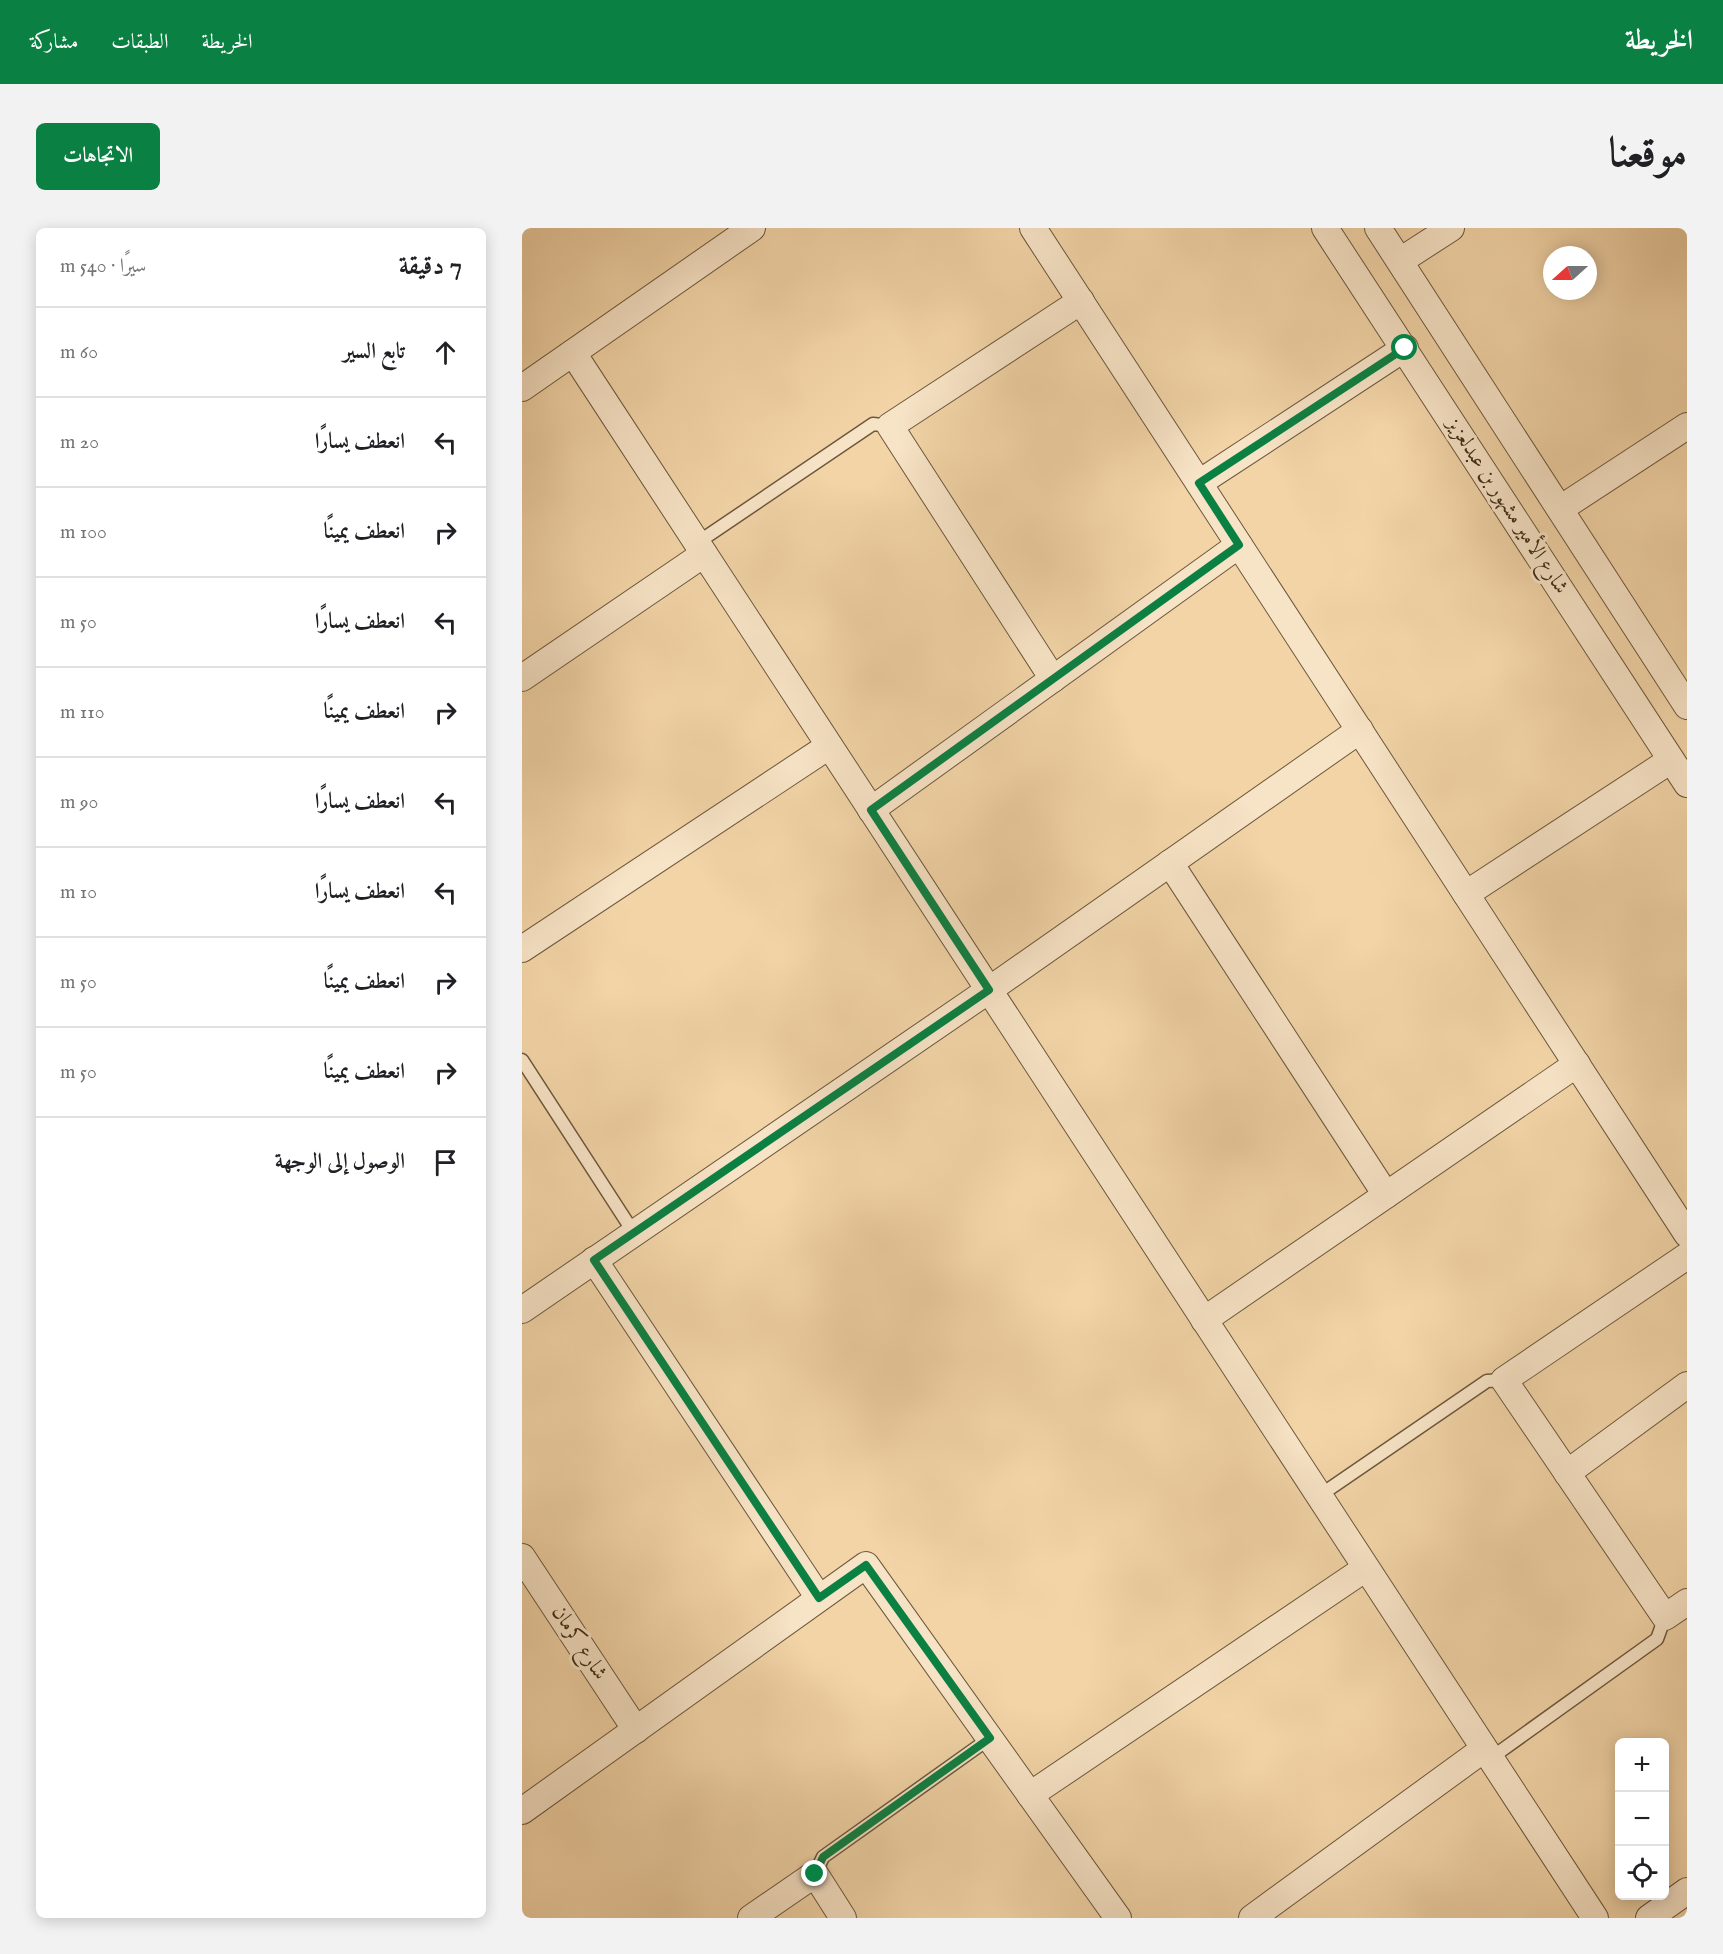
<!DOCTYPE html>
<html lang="ar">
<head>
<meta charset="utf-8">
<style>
	body { margin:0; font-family:"IM FELL English",Amiri,serif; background:#f2f2f2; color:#202124; direction:rtl }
	.controls { position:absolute; right:18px; bottom:18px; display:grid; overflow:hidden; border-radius:9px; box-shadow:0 3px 15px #0003 }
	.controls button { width:54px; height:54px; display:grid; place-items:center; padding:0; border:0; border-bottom:2px solid #e0e0e0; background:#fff; color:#202124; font:30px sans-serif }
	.compass { position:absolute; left:1021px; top:18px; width:54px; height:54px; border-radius:50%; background:#fff; box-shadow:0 3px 15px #0003; rotate:249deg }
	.stop { position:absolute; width:18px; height:18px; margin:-14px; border:4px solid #0b8043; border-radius:50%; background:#fff }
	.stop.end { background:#0b8043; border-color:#fff; box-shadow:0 2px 6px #0008 }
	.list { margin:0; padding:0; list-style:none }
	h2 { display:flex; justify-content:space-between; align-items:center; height:78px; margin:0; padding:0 24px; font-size:26px }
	h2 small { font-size:20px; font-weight:400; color:#757577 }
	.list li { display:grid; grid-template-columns:39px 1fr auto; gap:18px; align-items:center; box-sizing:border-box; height:90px; padding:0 24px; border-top:2px solid #e0e0e0 }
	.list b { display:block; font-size:22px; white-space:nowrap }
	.list em { font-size:20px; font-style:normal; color:#757577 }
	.icon { flex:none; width:33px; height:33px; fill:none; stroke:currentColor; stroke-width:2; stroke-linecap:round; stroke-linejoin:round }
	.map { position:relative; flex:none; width:1165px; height:1690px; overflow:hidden; direction:ltr; border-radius:9px }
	header { display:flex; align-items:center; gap:36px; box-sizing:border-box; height:84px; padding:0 30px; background:#0b8043; color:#fff }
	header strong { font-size:28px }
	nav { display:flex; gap:33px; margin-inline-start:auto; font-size:21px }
	.intro { display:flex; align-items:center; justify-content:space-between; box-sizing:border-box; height:144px; padding:0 36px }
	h1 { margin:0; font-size:42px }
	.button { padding:15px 27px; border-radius:9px; background:#0b8043; color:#fff; font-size:21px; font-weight:700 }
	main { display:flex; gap:36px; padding:0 36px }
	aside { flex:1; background:#fff; border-radius:9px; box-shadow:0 3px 15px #0003 }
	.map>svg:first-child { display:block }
</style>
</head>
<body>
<header>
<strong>الخريطة</strong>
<nav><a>الخريطة</a><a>الطبقات</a><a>مشاركة</a></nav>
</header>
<div class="intro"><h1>موقعنا</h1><a class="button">الاتجاهات</a></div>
<main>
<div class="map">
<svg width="1165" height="1690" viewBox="0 0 1165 1690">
	<rect width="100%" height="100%" fill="#f2d4a7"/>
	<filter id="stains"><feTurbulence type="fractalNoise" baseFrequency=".00333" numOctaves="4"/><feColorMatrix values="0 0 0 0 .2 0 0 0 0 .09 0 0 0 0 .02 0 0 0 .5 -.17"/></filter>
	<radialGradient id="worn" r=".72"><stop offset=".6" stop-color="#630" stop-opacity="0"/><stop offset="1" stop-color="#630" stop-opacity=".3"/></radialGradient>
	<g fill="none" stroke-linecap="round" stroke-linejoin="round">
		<g stroke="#6c583c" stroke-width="15">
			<g id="lane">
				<polyline points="175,315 351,196 368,198"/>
				<polyline points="0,832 112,1005"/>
				<polyline points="797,1268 965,1153 982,1152"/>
				<polyline points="969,1530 1135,1411 1143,1389"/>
				<polyline points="293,1646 301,1629 468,1510"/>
			</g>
		</g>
		<g stroke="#6c583c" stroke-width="28">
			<g id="street">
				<polyline points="511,0 1165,1006"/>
				<polyline points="803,0 1165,556"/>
				<polyline points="856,0 1165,478"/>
				<polyline points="878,33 929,0"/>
				<polyline points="51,125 1073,1690"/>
				<polyline points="0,160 230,0"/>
				<polyline points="677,255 883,120"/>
				<polyline points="1038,281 1165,198"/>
				<polyline points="0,450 182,326"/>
				<polyline points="531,451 368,198 559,73"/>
				<polyline points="349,582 717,317"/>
				<polyline points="648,635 864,967"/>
				<polyline points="944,666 1149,532"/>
				<polyline points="0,721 307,518"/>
				<polyline points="1165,1028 982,1152 1143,1389 1165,1374"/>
				<polyline points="72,1032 297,1370"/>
				<polyline points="0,1082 467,762 838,502"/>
				<polyline points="682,1092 1055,836"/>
				<polyline points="1045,1245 1165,1157"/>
				<polyline points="0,1329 114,1502"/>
				<polyline points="508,1567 844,1340"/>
				<polyline points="0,1583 344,1337 596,1690"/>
				<polyline points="229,1690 293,1646 321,1690"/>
				<polyline points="730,1690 962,1521"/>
				<polyline points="1127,1690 1165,1663"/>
			</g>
		</g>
		<use href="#lane" stroke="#f7e3c6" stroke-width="12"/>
		<use href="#street" stroke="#f7e3c6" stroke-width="26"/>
	</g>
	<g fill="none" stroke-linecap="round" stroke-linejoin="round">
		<polyline stroke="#0b8043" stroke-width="8" points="293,1646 301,1629 468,1510 344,1337 297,1370 72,1032 467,762 349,582 717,317 677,255 883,120"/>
	</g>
	<g text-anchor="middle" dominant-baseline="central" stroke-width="6" stroke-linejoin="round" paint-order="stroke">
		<g font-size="21" fill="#402e18" stroke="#f7e3c6">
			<text transform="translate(985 278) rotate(57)">شارع الأمير مشهور بن عبدلعزيز</text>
			<text transform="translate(57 1415) rotate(57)">شارع كرمان</text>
		</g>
	</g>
	<rect width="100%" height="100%" filter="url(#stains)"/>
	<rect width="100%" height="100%" fill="url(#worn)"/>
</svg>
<div class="controls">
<button>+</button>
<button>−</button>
<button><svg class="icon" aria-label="locate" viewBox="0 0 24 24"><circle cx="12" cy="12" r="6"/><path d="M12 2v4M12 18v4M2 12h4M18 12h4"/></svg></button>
</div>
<svg class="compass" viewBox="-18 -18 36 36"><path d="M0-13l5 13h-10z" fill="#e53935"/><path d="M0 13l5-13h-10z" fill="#757577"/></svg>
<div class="stop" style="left:883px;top:120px"></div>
<div class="stop end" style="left:293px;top:1646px"></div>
</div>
<aside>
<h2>7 دقيقة<small>سيرًا · 540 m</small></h2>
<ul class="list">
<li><svg class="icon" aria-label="ahead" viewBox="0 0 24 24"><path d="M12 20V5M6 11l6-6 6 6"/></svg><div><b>تابع السير</b></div><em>60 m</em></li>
<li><svg class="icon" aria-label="left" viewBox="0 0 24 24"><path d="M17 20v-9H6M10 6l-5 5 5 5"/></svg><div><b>انعطف يسارًا</b></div><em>20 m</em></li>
<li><svg class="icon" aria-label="right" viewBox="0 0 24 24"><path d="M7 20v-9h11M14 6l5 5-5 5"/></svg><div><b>انعطف يمينًا</b></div><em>100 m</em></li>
<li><svg class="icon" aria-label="left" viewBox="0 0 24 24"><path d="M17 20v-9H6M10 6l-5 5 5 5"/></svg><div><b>انعطف يسارًا</b></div><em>50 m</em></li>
<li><svg class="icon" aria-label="right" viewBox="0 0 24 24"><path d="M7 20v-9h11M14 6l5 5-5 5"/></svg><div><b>انعطف يمينًا</b></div><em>110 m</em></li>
<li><svg class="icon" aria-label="left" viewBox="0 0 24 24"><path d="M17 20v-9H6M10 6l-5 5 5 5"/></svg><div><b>انعطف يسارًا</b></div><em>90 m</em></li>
<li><svg class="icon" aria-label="left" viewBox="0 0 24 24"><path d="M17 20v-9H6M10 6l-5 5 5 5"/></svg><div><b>انعطف يسارًا</b></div><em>10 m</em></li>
<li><svg class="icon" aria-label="right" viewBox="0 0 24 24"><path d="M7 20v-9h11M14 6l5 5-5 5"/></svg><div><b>انعطف يمينًا</b></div><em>50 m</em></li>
<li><svg class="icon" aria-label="right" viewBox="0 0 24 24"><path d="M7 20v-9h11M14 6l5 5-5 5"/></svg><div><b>انعطف يمينًا</b></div><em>50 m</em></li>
<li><svg class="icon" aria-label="arrive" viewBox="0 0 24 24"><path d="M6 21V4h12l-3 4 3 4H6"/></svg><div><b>الوصول إلى الوجهة</b></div></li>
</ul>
</aside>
</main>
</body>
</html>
